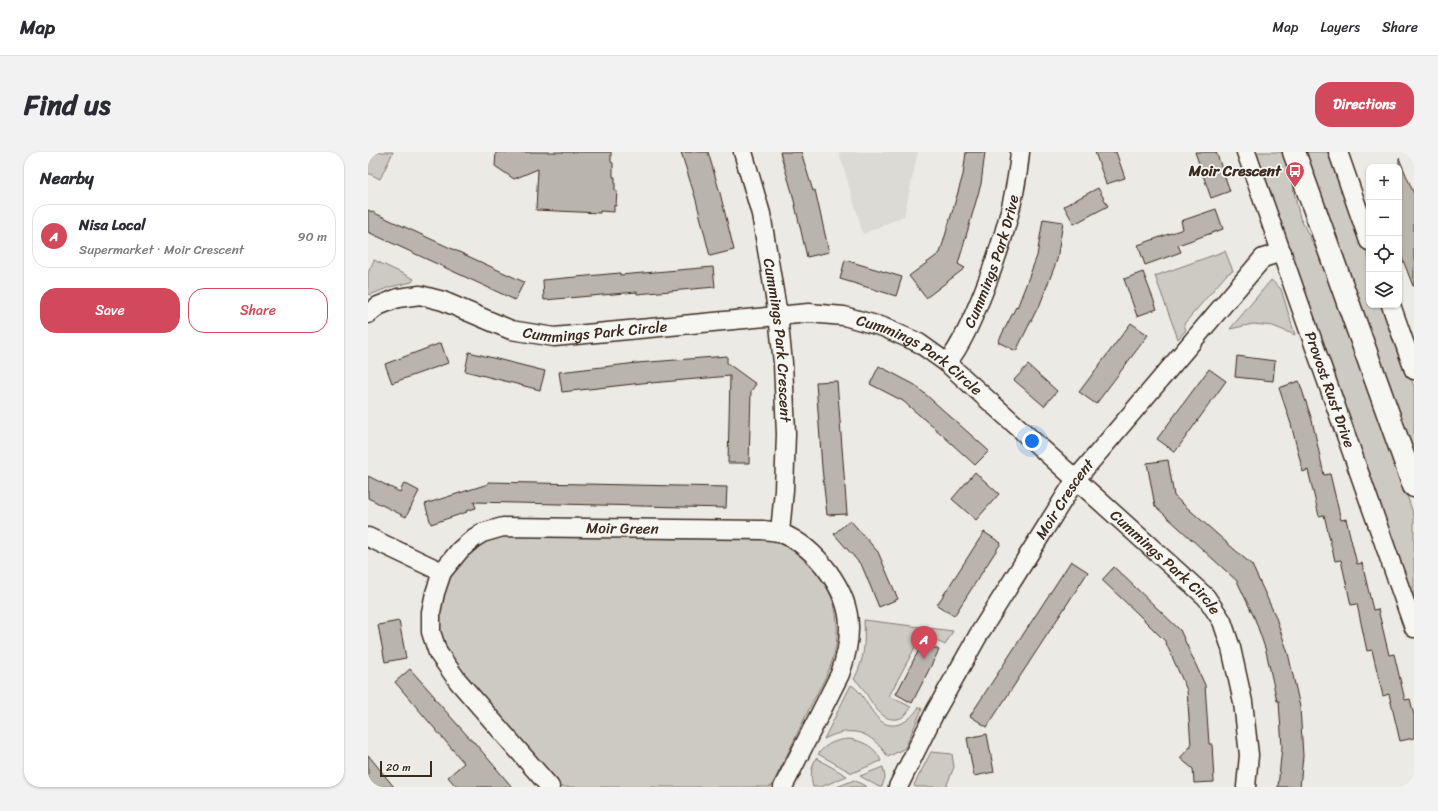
<!DOCTYPE html>
<html lang="en">
<head>
<meta charset="utf-8">
<style>
	body { margin:0; font-family:Sriracha,sans-serif; background:#f2f2f3; color:#2b2b33 }
	.controls { position:absolute; right:12px; top:12px; display:grid; overflow:hidden; border-radius:8px; box-shadow:0 1px 3px #0004 }
	.controls button { width:36px; height:36px; display:grid; place-items:center; padding:0; border:0; border-bottom:1px solid #e1e1e2; background:#fff; color:#2b2b33; font:20px sans-serif }
	.scale { position:absolute; left:12px; bottom:10px; width:52px; box-sizing:border-box; padding-left:4px; border:2px solid #3b2a1e; border-top:0; font-size:11px; line-height:14px; white-space:nowrap; color:#3b2a1e; -webkit-text-stroke:3px #f6f6f2; paint-order:stroke }
	.you { position:absolute; left:664px; top:289px; width:14px; height:14px; margin:-10px; border:3px solid #fff; border-radius:50%; background:#1a73e8; box-shadow:0 0 0 6px #1a73e833 }
	.badge { display:grid; place-items:center; width:26px; height:26px; border-radius:50%; background:#d1495b; color:#fff; font-size:13px; font-weight:700 }
	.pin { position:absolute; translate:-50% -33px; filter:drop-shadow(0 1px 2px #0008) }
	.pin::after { content:''; position:absolute; top:21px; width:14px; height:12px; background:inherit; clip-path:polygon(0 0,100% 0,50% 100%) }
	.list { margin:0; padding:0; list-style:none }
	h2 { display:flex; justify-content:space-between; align-items:center; height:52px; margin:0; padding:0 16px; font-size:17px }
	h2 small { font-size:13px; font-weight:400; color:#7c7c81 }
	.list li { display:grid; grid-template-columns:26px 1fr auto; gap:12px; align-items:center; box-sizing:border-box; height:64px; margin:0 8px 8px; padding:0 8px; border:1px solid #e1e1e2; border-radius:16px }
	.list b { display:block; font-size:15px; white-space:nowrap }
	.list p { margin:0; font-size:13px; white-space:nowrap; color:#7c7c81 }
	.list em { font-size:13px; font-style:normal; color:#7c7c81 }
	.actions { display:flex; gap:8px; padding:12px 16px }
	.actions a { flex:1; padding:9px 0; border:1px solid #d1495b; border-radius:16px; text-align:center; font-size:14px; color:#d1495b }
	.actions .main { background:#d1495b; color:#fff }
	.icon { flex:none; width:22px; height:22px; fill:none; stroke:currentColor; stroke-width:2; stroke-linecap:round; stroke-linejoin:round }
	.map { position:relative; flex:none; width:1046px; height:635px; overflow:hidden; border-radius:16px }
	header { display:flex; align-items:center; gap:24px; box-sizing:border-box; height:56px; padding:0 20px; background:#fff; border-bottom:1px solid #e1e1e2 }
	header strong { font-size:19px }
	nav { display:flex; gap:22px; margin-inline-start:auto; font-size:14px }
	.intro { display:flex; align-items:center; justify-content:space-between; box-sizing:border-box; height:96px; padding:0 24px }
	h1 { margin:0; font-size:28px }
	.button { padding:10px 18px; border-radius:16px; background:#d1495b; color:#fff; font-size:14px; font-weight:700 }
	main { display:flex; gap:24px; padding:0 24px }
	aside { flex:1; background:#fff; border-radius:16px; box-shadow:0 1px 3px #0004 }
	.map>svg:first-child { display:block }
</style>
</head>
<body>
<header>
<strong>Map</strong>
<nav><a>Map</a><a>Layers</a><a>Share</a></nav>
</header>
<div class="intro"><h1>Find us</h1><a class="button">Directions</a></div>
<main>
<aside>
<h2>Nearby<small></small></h2>
<ul class="list">
<li><span class="badge">A</span><div><b>Nisa Local</b><p>Supermarket · Moir Crescent</p></div><em>90 m</em></li>
</ul>
<div class="actions"><a class="main">Save</a><a>Share</a></div>
</aside>
<div class="map">
<svg width="1046" height="635" viewBox="0 0 1046 635">
	<rect width="100%" height="100%" fill="#ebeae5"/>
	<filter id="ink" filterUnits="userSpaceOnUse"><feTurbulence type="fractalNoise" baseFrequency=".025" numOctaves="2"/><feDisplacementMap in="SourceGraphic" scale="8" xChannelSelector="R" yChannelSelector="G"/><feConvolveMatrix kernelMatrix="1 2 1 2 8 2 1 2 1" color-interpolation-filters="sRGB"/></filter>
	<g filter="url(#ink)">
		<polygon fill="#dcdad4" points="471,0 550,0 536,64 495,82"/>
		<g fill="#cdcac4" stroke="#847a71">
			<polygon points="0,0 25,0 12,27 0,21"/>
			<polygon points="887,0 914,0 923,28 932,66 954,109 993,209 1046,364 1046,451"/>
			<polygon points="938,0 963,0 1001,108 1001,153 1017,153 1046,235 1046,307"/>
			<polygon points="857,99 865,119 859,122 816,172 818,178 810,187 787,124"/>
			<polygon points="6,108 46,127 44,130 22,135 2,143 0,142 0,121"/>
			<polygon points="903,128 913,137 927,183 905,174 885,172 862,177"/>
			<path d="M132 382 389 384C416 391 426 397 445 416 471 443 475 481 462 515 456 530 447 544 440 559 428 584 416 610 403 635H191L89 512C82 503 74 492 72 480 67 449 83 413 107 394 114 389 124 386 132 382Z"/>
			<path d="M496 468 585 479 577 493 554 482 521 544 543 555C540 561 536 566 529 567 507 570 501 538 486 527 497 507 497 491 496 468Z"/>
			<path d="M483 533C499 541 505 576 527 573 538 571 544 565 551 555L554 557 537 596 520 605C503 579 484 573 456 587Z"/>
			<path d="M481 587C495 589 508 595 513 609L484 621 450 602C459 591 468 588 481 587Z"/>
			<polygon points="563,600 584,602 586,615 578,635 547,635 546,633"/>
			<path d="M448 606 479 624 453 635H445C442 625 443 615 448 606Z"/>
			<polygon points="515,615 517,625 514,635 511,635 492,624"/>
			<polygon points="486,628 499,635 469,635"/>
		</g>
		<g fill="#bab4ae" stroke="#3b2a1e">
			<polygon points="128,0 243,0 243,10 245,11 245,25 247,25 247,38 249,39 248,54 246,53 246,60 232,59 232,61 168,58 170,17 146,27 127,14"/>
			<polygon points="313,0 340,0 352,41 366,98 342,104 328,48"/>
			<polygon points="412,0 433,0 445,39 447,38 461,100 439,105 424,40"/>
			<polygon points="598,0 617,0 613,32 590,112 597,116 558,146 541,124 572,101 595,23"/>
			<polygon points="727,0 748,0 757,26 738,32"/>
			<polygon points="827,0 848,0 862,39 843,46"/>
			<polygon points="1031,6 1046,42 1046,134 1045,134 1031,98"/>
			<polygon points="730,36 740,54 706,72 696,54"/>
			<polygon points="848,57 855,77 810,93 813,100 777,113 770,93 815,77 813,69"/>
			<polygon points="0,58 156,130 147,148 0,80"/>
			<polygon points="675,67 695,70 689,108 671,155 670,155 648,199 630,190 648,155 649,156 669,104"/>
			<polygon points="477,108 534,125 528,144 472,127"/>
			<polygon points="345,115 347,135 269,142 269,140 176,148 175,128 252,121 252,123"/>
			<polygon points="775,120 789,157 769,164 756,127"/>
			<polygon points="763,171 780,183 728,252 711,240"/>
			<polygon points="73,191 80,211 24,231 17,212"/>
			<polygon points="101,200 177,219 172,238 97,219"/>
			<polygon points="359,204 359,211 388,232 383,239 381,311 360,311 362,224 283,231 283,230 194,240 191,220 269,211"/>
			<polygon points="869,204 907,209 905,229 867,225"/>
			<polygon points="660,213 689,239 676,254 646,228"/>
			<polygon points="511,214 547,233 621,299 607,313 572,281 535,249 502,232"/>
			<polygon points="841,217 858,229 807,300 789,287"/>
			<polygon points="469,229 479,362 459,363 454,316 448,230"/>
			<polygon points="931,229 944,268 956,323 962,322 973,368 978,367 989,412 994,411 1005,458 1010,457 1021,503 1026,502 1037,548 1042,547 1046,563 1046,586 1032,589 1021,542 1015,544 1004,498 999,499 989,452 983,453 973,408 967,409 956,363 951,364 940,318 935,320 923,272 911,236"/>
			<polygon points="800,308 806,344 884,413 907,463 920,501 932,555 935,604 932,635 910,635 914,595 911,549 909,549 898,499 887,467 869,429 787,354 779,311"/>
			<polygon points="607,320 631,342 608,368 584,347"/>
			<polygon points="0,324 32,340 36,331 51,339 38,365 0,346"/>
			<polygon points="120,330 359,335 358,356 106,350 108,356 98,359 99,360 63,372 57,352 120,332"/>
			<polygon points="482,368 510,400 530,447 511,455 494,414 466,382"/>
			<polygon points="616,380 633,391 586,464 569,453"/>
			<polygon points="703,409 720,420 619,575 602,564"/>
			<polygon points="746,415 812,478 837,533 841,592 844,592 846,630 826,631 825,617 812,606 823,594 819,538 797,489 769,461 734,428"/>
			<polygon points="31,469 38,506 17,510 10,473"/>
			<polygon points="555,490 571,498 544,551 528,542"/>
			<polygon points="42,517 67,545 66,546 105,590 106,590 144,635 89,635 85,631 80,625 96,611 27,530"/>
			<polygon points="619,582 626,620 606,624 599,586"/>
			<polygon points="0,603 26,635 0,635"/>
		</g>
		<g fill="none" stroke-linecap="round" stroke-linejoin="round">
			<g stroke="#3b2a1e" stroke-width="21">
				<g id="minor">
					<path id="s1" d="M375 0 393 62 410 163 415 211 418 282 416 338 412 380"/>
					<path id="s2" d="M878 0 1046 476"/>
					<polyline points="970,0 1001,89"/>
					<polyline points="1023,153 1046,218"/>
					<path id="s3" d="M0 162 10 154 30 146 52 143 75 149 143 178 186 185 441 161 476 164 515 175 551 191 579 211 838 445 854 469 863 496 875 550 881 603 878 635"/>
					<path id="s4" d="M579 211C595 191 605 165 615 141 633 96 648 49 652 0"/>
					<polyline points="0,385 74,420"/>
					<path id="s5" d="M182 635 90 529 70 501 63 480V460L67 441 74 420 92 398 106 386 114 381 135 375 395 378C401 379 408 379 413 381 448 395 482 439 481 477 481 492 477 508 472 522L415 635"/>
					<path id="s6" d="M530 635 567 560 611 482 708 327 895 106 914 100"/>
				</g>
			</g>
			<g stroke="#3b2a1e" stroke-width="25">
				<polyline id="tertiary" points="926,0 1046,334"/>
			</g>
			<use href="#minor" stroke="#f6f6f2" stroke-width="18"/>
			<use href="#tertiary" stroke="#f6f6f2" stroke-width="22"/>
		</g>
	</g>
	<defs>
		<g id="bus-pin" transform="scale(1)"><path d="M0 17L-7.5 6A9.5 9.5 0 1 1 7.5 6Z" fill="#d1495b" stroke="#f6f6f2"/><path d="M-5-6H5V4H4V6H2V4H-2V6H-4V4H-5ZM-3.5-4V0h7V-4ZM-3.5 1.2v1.5H-2V1.2ZM2 1.2v1.5H3.5V1.2Z" fill="#fff"/></g>
	</defs>
	<g fill-rule="evenodd">
		<use href="#bus-pin" x="927" y="19"/>
	</g>
	<g text-anchor="middle" dominant-baseline="central" stroke-width="3.5" stroke-linejoin="round" paint-order="stroke">
		<g font-size="15" font-weight="bold" fill="#3b2a1e" stroke="#f6f6f2" text-anchor="end">
			<text x="913" y="19">Moir Crescent</text>
		</g>
		<g font-size="15" fill="#3b2a1e" stroke="#f6f6f2">
			<text stroke="none"><textPath href="#s4" startOffset="112">Cummings Park Drive</textPath></text>
			<text stroke="none"><textPath href="#s3" startOffset="239">Cummings Park Circle</textPath></text>
			<text stroke="none"><textPath href="#s1" startOffset="192">Cummings Park Crescent</textPath></text>
			<text stroke="none"><textPath href="#s3" startOffset="575">Cummings Park Circle</textPath></text>
			<text stroke="none"><textPath href="#s2" startOffset="252">Provost Rust Drive</textPath></text>
			<text stroke="none"><textPath href="#s6" startOffset="333">Moir Crescent</textPath></text>
			<text stroke="none"><textPath href="#s5" startOffset="456">Moir Green</textPath></text>
			<text stroke="none"><textPath href="#s3" startOffset="899">Cummings Park Circle</textPath></text>
		</g>
	</g>
</svg>
<div class="controls">
<button>+</button>
<button>−</button>
<button><svg class="icon" aria-label="locate" viewBox="0 0 24 24"><circle cx="12" cy="12" r="6"/><path d="M12 2v4M12 18v4M2 12h4M18 12h4"/></svg></button>
<button><svg class="icon" aria-label="layers" viewBox="0 0 24 24"><path d="M12 4l9 5-9 5-9-5zM3 14l9 5 9-5"/></svg></button>
</div>
<div class="scale">20 m</div>
<div class="you"></div>
<div class="pin badge" style="left:556px;top:507px">A</div>
</div>
</main>
</body>
</html>
